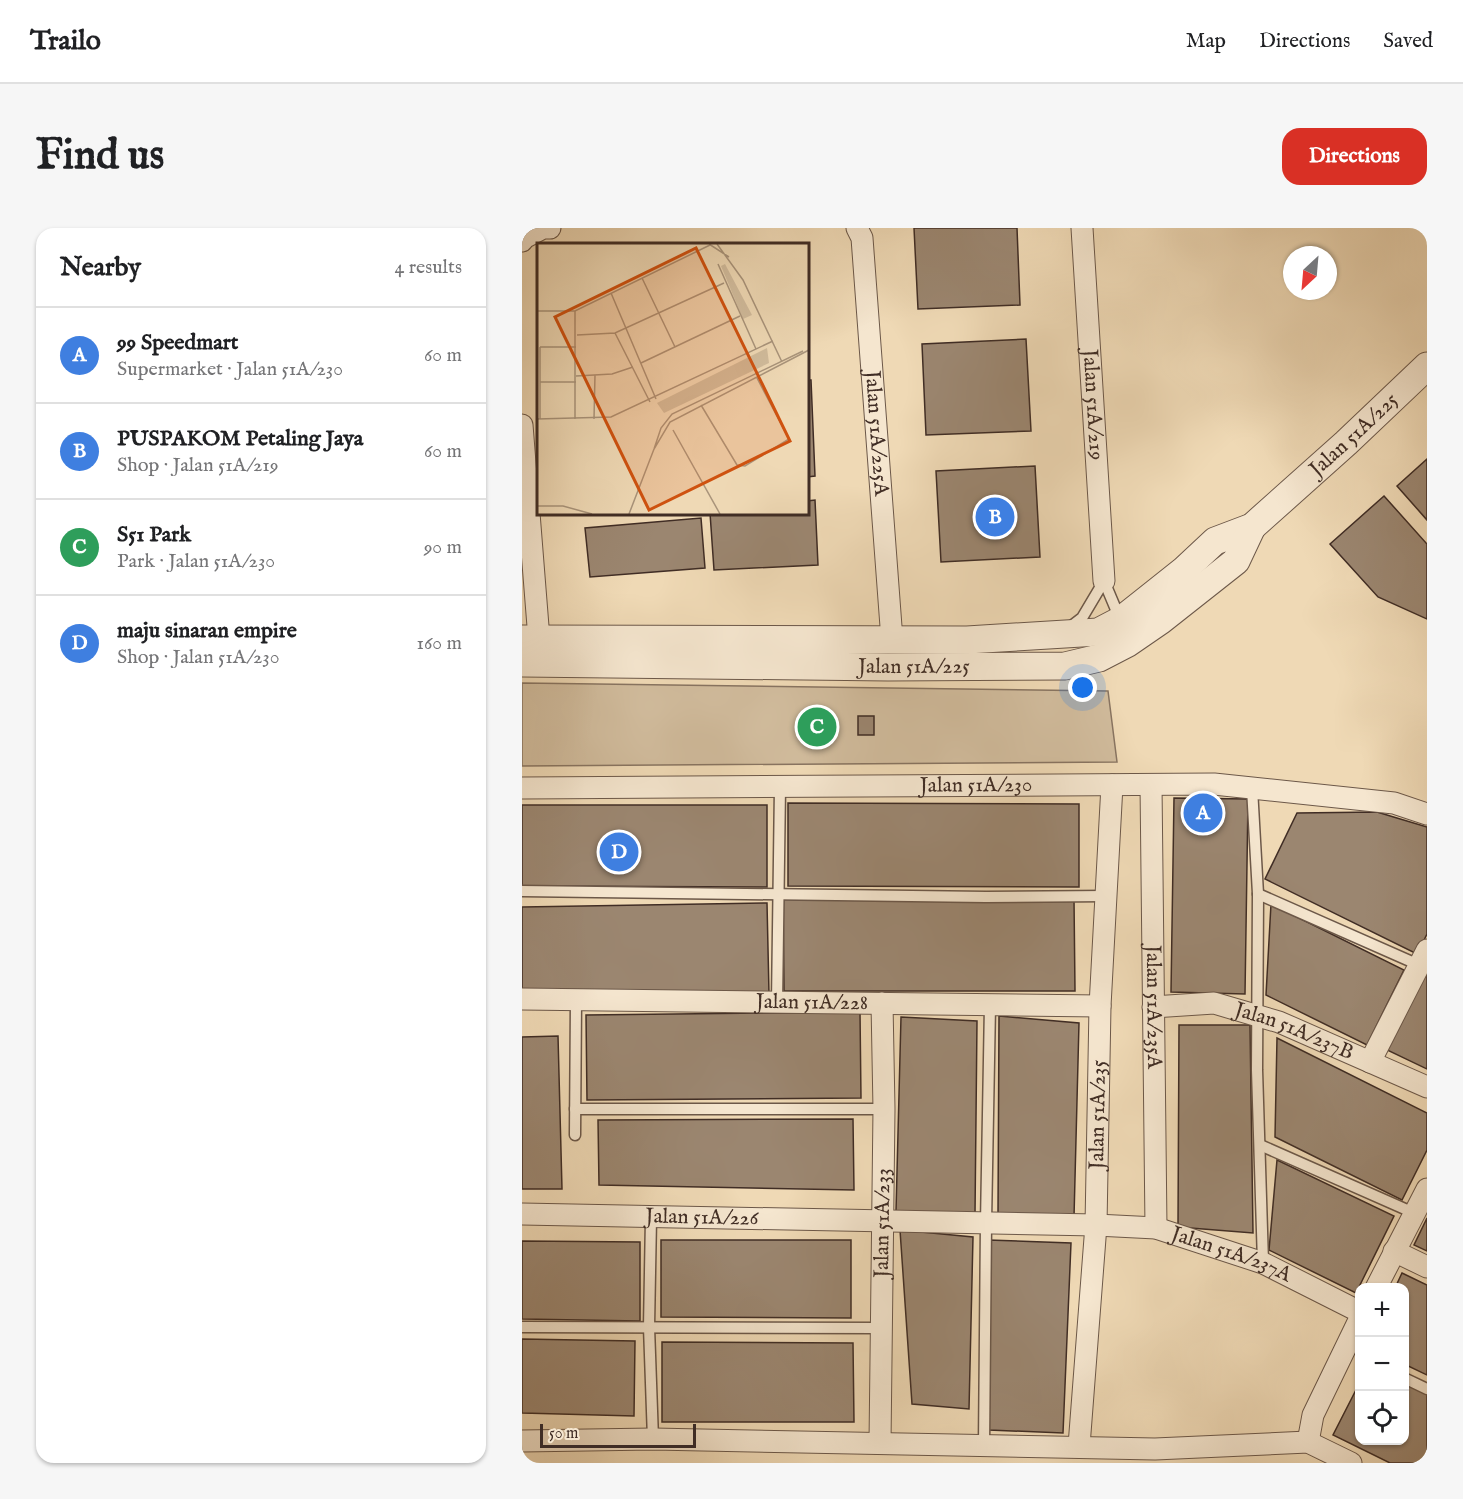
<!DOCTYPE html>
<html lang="en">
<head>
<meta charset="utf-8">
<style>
	body { margin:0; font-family:"IM FELL English",serif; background:#f6f6f6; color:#202124 }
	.controls { position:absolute; right:18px; bottom:18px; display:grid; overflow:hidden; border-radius:12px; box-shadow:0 2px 4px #0004 }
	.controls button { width:54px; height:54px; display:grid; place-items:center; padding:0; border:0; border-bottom:2px solid #e0e0e0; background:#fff; color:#202124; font:30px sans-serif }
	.compass { position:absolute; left:761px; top:18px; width:54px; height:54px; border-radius:50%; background:#fff; box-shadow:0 2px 4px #0004; rotate:206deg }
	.scale { position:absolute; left:18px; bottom:15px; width:156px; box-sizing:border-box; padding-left:6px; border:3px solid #402d25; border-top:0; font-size:16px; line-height:21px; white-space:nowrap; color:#402d25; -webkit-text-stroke:4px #f5e6cf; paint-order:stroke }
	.you { position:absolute; left:561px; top:460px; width:21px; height:21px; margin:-15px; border:4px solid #fff; border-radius:50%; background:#1a73e8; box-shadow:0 0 0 9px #1a73e833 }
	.badge { display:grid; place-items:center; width:39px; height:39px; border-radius:50%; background:#d93025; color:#fff; font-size:20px; font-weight:700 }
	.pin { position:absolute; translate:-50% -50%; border:3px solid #fff; box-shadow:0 2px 6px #0006 }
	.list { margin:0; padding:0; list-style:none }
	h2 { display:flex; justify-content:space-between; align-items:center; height:78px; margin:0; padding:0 24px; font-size:26px }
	h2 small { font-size:20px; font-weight:400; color:#757577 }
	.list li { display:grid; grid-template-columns:39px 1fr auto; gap:18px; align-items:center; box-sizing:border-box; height:96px; padding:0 24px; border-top:2px solid #e0e0e0 }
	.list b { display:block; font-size:22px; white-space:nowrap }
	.list p { margin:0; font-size:20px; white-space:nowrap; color:#757577 }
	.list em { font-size:20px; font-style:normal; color:#757577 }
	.icon { flex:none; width:33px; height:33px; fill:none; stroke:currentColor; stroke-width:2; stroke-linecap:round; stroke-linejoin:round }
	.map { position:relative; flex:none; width:905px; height:1235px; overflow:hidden; border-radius:18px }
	header { display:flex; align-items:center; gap:36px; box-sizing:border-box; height:84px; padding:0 30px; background:#fff; border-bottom:2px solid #e0e0e0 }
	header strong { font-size:28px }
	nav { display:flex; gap:33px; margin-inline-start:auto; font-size:21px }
	.intro { display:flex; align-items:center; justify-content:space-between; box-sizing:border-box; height:144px; padding:0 36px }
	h1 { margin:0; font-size:42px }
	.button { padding:15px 27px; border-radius:18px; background:#d93025; color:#fff; font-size:21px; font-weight:700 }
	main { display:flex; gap:36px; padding:0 36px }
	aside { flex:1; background:#fff; border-radius:18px; box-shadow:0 2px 4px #0004 }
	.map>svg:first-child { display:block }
</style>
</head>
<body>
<header>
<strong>Trailo</strong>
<nav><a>Map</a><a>Directions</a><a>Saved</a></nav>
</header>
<div class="intro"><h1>Find us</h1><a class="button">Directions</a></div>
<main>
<aside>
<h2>Nearby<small>4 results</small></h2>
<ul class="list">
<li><span class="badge" style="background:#3f7fe0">A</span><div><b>99 Speedmart</b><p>Supermarket · Jalan 51A/230</p></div><em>60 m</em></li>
<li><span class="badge" style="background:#3f7fe0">B</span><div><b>PUSPAKOM Petaling Jaya</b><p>Shop · Jalan 51A/219</p></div><em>60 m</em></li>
<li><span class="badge" style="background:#2e9e5b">C</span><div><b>S51 Park</b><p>Park · Jalan 51A/230</p></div><em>90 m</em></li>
<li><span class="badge" style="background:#3f7fe0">D</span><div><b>maju sinaran empire</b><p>Shop · Jalan 51A/230</p></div><em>160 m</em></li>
</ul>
</aside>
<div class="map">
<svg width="905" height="1235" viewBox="0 0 905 1235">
	<rect width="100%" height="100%" fill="#efd9b5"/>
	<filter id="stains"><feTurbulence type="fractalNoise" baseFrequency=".00333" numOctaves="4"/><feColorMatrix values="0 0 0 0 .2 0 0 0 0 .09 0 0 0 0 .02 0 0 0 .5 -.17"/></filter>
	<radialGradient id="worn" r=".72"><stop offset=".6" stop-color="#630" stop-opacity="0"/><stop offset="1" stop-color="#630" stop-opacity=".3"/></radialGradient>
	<polygon fill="#d1bc9d" stroke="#887461" stroke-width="1.5" points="0,455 586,463 595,534 0,538"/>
	<g fill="#9b8670" stroke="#402d25" stroke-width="1.5">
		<polygon points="392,0 495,0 498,77 396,81"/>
		<polygon points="504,111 509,203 404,207 400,116"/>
		<polygon points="285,152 289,152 293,248 285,249"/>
		<polygon points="905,231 905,292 875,258"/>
		<polygon points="513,238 518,329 419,334 414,243"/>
		<polygon points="862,268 905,316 905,391 856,369 808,316"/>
		<polygon points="293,272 296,337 192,342 188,285 285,285 285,273"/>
		<polygon points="179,290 183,340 68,349 63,300"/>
		<rect x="336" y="488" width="16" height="19"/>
		<polygon points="652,570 726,571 723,766 649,764"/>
		<polygon points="266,575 557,576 557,659 266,658"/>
		<polygon points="0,577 245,577 245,659 0,658"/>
		<polygon points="855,584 905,599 905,706 895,726 743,651 775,585"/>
		<polygon points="261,671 552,671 553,763 262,763"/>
		<polygon points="245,675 247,766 0,770 0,679"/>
		<polygon points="749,676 882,742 845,817 744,767"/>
		<polygon points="905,736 905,841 863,821"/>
		<polygon points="338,784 339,870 65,872 64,787"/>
		<polygon points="477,788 557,795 552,989 476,986"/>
		<polygon points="379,789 455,793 453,986 374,983"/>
		<polygon points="657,797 728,797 731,1005 656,999"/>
		<polygon points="36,808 40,961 0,961 0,809"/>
		<polygon points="755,810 905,885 905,922 880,972 753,909"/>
		<polygon points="331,891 332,962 77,957 76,892"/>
		<polygon points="755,932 872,988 834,1065 747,1022"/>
		<polygon points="905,990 905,1023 892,1017"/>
		<polygon points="378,1002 451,1009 447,1181 390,1176"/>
		<polygon points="139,1012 329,1012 329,1090 139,1089"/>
		<polygon points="466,1012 549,1015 541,1205 467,1202"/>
		<polygon points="0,1013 118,1014 118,1093 0,1091"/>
		<polygon points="880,1045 905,1057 905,1147 882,1136 882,1060 873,1060"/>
		<polygon points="0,1111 113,1113 112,1188 0,1185"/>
		<polygon points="140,1114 331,1115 332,1194 140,1194"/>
		<polygon points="882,1153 905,1165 905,1235 868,1235 811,1207 838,1154 838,1212 882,1212"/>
	</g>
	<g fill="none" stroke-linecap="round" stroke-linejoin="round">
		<g stroke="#6c5849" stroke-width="13">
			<g id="service">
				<polyline points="582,353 598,391"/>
				<polyline points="547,400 560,390 582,353"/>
				<polyline points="730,560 736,666 735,842 741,1035"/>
				<polyline points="0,663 464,669 584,668"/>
				<polyline points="736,666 897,737"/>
				<polyline points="255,774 258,559"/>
				<polyline points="53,881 362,881"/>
				<polyline points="53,907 54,772"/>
				<polyline points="738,917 892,985"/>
				<polyline points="129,990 127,1099 131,1211"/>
				<polyline points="0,1099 359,1100"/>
				<polyline points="882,1150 905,1161"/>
				<polyline points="462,1217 464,995 468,777"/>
			</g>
		</g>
		<g stroke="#6c5849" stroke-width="23">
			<g id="minor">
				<path id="s1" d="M335 0 340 10 370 412"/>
				<path id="s2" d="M560 0 582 353"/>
				<polyline points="0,13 2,10 21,0 28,0"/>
				<polyline points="0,197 17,411"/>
				<path id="s3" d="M629 557 634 1000"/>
				<path id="s4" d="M0 560 692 556 872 575 905 586"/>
				<path id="s5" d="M0 771 578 778"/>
				<path id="s6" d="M631 779 692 775 757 794 905 859"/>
				<polyline points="848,834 905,722"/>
				<path id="s7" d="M0 986 574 997 634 1000 741 1035 838 1084"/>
				<polyline points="872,1023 905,1039"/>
				<polyline points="854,1060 905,961"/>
				<polyline points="0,1213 131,1211 633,1221 786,1214 829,1235"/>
				<polyline points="786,1214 791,1187 838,1090"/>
				<path id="s8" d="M358 1215 362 881 360 775"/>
				<path id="s9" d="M557 1218 574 997 578 778 590 557"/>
			</g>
		</g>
		<g stroke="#6c5849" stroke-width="29">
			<g id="tertiary">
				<path id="s10" d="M0 411 445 412 576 404 599 392 623 373 662 342 693 313 730 299 824 215 905 138"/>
				<path id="s11" d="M0 435 366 439 543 438 577 430 606 415 638 393 714 333 730 299"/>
			</g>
		</g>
		<use href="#service" stroke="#f5e6cf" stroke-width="10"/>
		<use href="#minor" stroke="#f5e6cf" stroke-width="21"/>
		<use href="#tertiary" stroke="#f5e6cf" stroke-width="27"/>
	</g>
	<g text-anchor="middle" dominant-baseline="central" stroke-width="4.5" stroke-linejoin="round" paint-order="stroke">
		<g font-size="21" fill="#402d25" stroke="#f5e6cf">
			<text stroke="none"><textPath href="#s2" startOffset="177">Jalan 51A/219</textPath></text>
			<text stroke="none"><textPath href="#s1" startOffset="207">Jalan 51A/225A</textPath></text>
			<text stroke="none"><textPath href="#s10" startOffset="902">Jalan 51A/225</textPath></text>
			<text stroke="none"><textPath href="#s11" startOffset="392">Jalan 51A/225</textPath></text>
			<text stroke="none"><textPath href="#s4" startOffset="454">Jalan 51A/230</textPath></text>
			<text stroke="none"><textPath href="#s5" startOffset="290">Jalan 51A/228</textPath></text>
			<text stroke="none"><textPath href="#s3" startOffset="222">Jalan 51A/235A</textPath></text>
			<text stroke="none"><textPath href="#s6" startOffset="146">Jalan 51A/237B</textPath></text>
			<text stroke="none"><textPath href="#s9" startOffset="332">Jalan 51A/235</textPath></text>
			<text stroke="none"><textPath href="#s7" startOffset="180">Jalan 51A/226</textPath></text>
			<text stroke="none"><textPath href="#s8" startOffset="220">Jalan 51A/233</textPath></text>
			<text stroke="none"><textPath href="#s7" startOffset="714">Jalan 51A/237A</textPath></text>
		</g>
	</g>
	<g transform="translate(15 15)">
		<rect width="272" height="272" fill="#efd9b5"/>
		<path d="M188 21 215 72 206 76 184 23ZM230 105 232 120 127 170 120 160Z" fill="#d1bc9d"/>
		<path fill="none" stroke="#a9947b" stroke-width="1.5" d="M172 1 192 14M180 1 206 37 245 119M181 21 219 106M105 35 138 104M74 50 119 156M0 68H38L173 2M78 90 113 159M40 92 78 90 187 40M3 104V176M3 104H39M104 120 203 73M39 133 75 131 96 124M3 139H39M164 162 200 222 208 223 252 196 220 135M0 176 74 174 236 98M38 176V68M57 176 58 132M136 187 183 271M117 206 124 185 135 171 266 108M0 263H26L55 271M92 271 117 206 133 179 272 107"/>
		<path fill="#cf5210" fill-opacity="0.15" stroke="#cf5210" stroke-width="3" d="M159 5 253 198 112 267 18 74Z"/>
		<rect width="272" height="272" fill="none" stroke="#402d25" stroke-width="3"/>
	</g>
	<rect width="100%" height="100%" filter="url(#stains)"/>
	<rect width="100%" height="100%" fill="url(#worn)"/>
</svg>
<div class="controls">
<button>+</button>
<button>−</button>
<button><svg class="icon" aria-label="locate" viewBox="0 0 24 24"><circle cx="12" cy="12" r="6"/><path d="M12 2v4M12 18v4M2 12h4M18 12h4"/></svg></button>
</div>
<svg class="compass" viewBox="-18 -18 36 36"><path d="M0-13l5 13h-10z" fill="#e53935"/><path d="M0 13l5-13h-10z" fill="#757577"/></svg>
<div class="scale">50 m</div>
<div class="you"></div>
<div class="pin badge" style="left:681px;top:585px;background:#3f7fe0">A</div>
<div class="pin badge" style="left:473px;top:289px;background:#3f7fe0">B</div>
<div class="pin badge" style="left:295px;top:499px;background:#2e9e5b">C</div>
<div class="pin badge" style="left:97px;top:624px;background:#3f7fe0">D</div>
</div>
</main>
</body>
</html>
